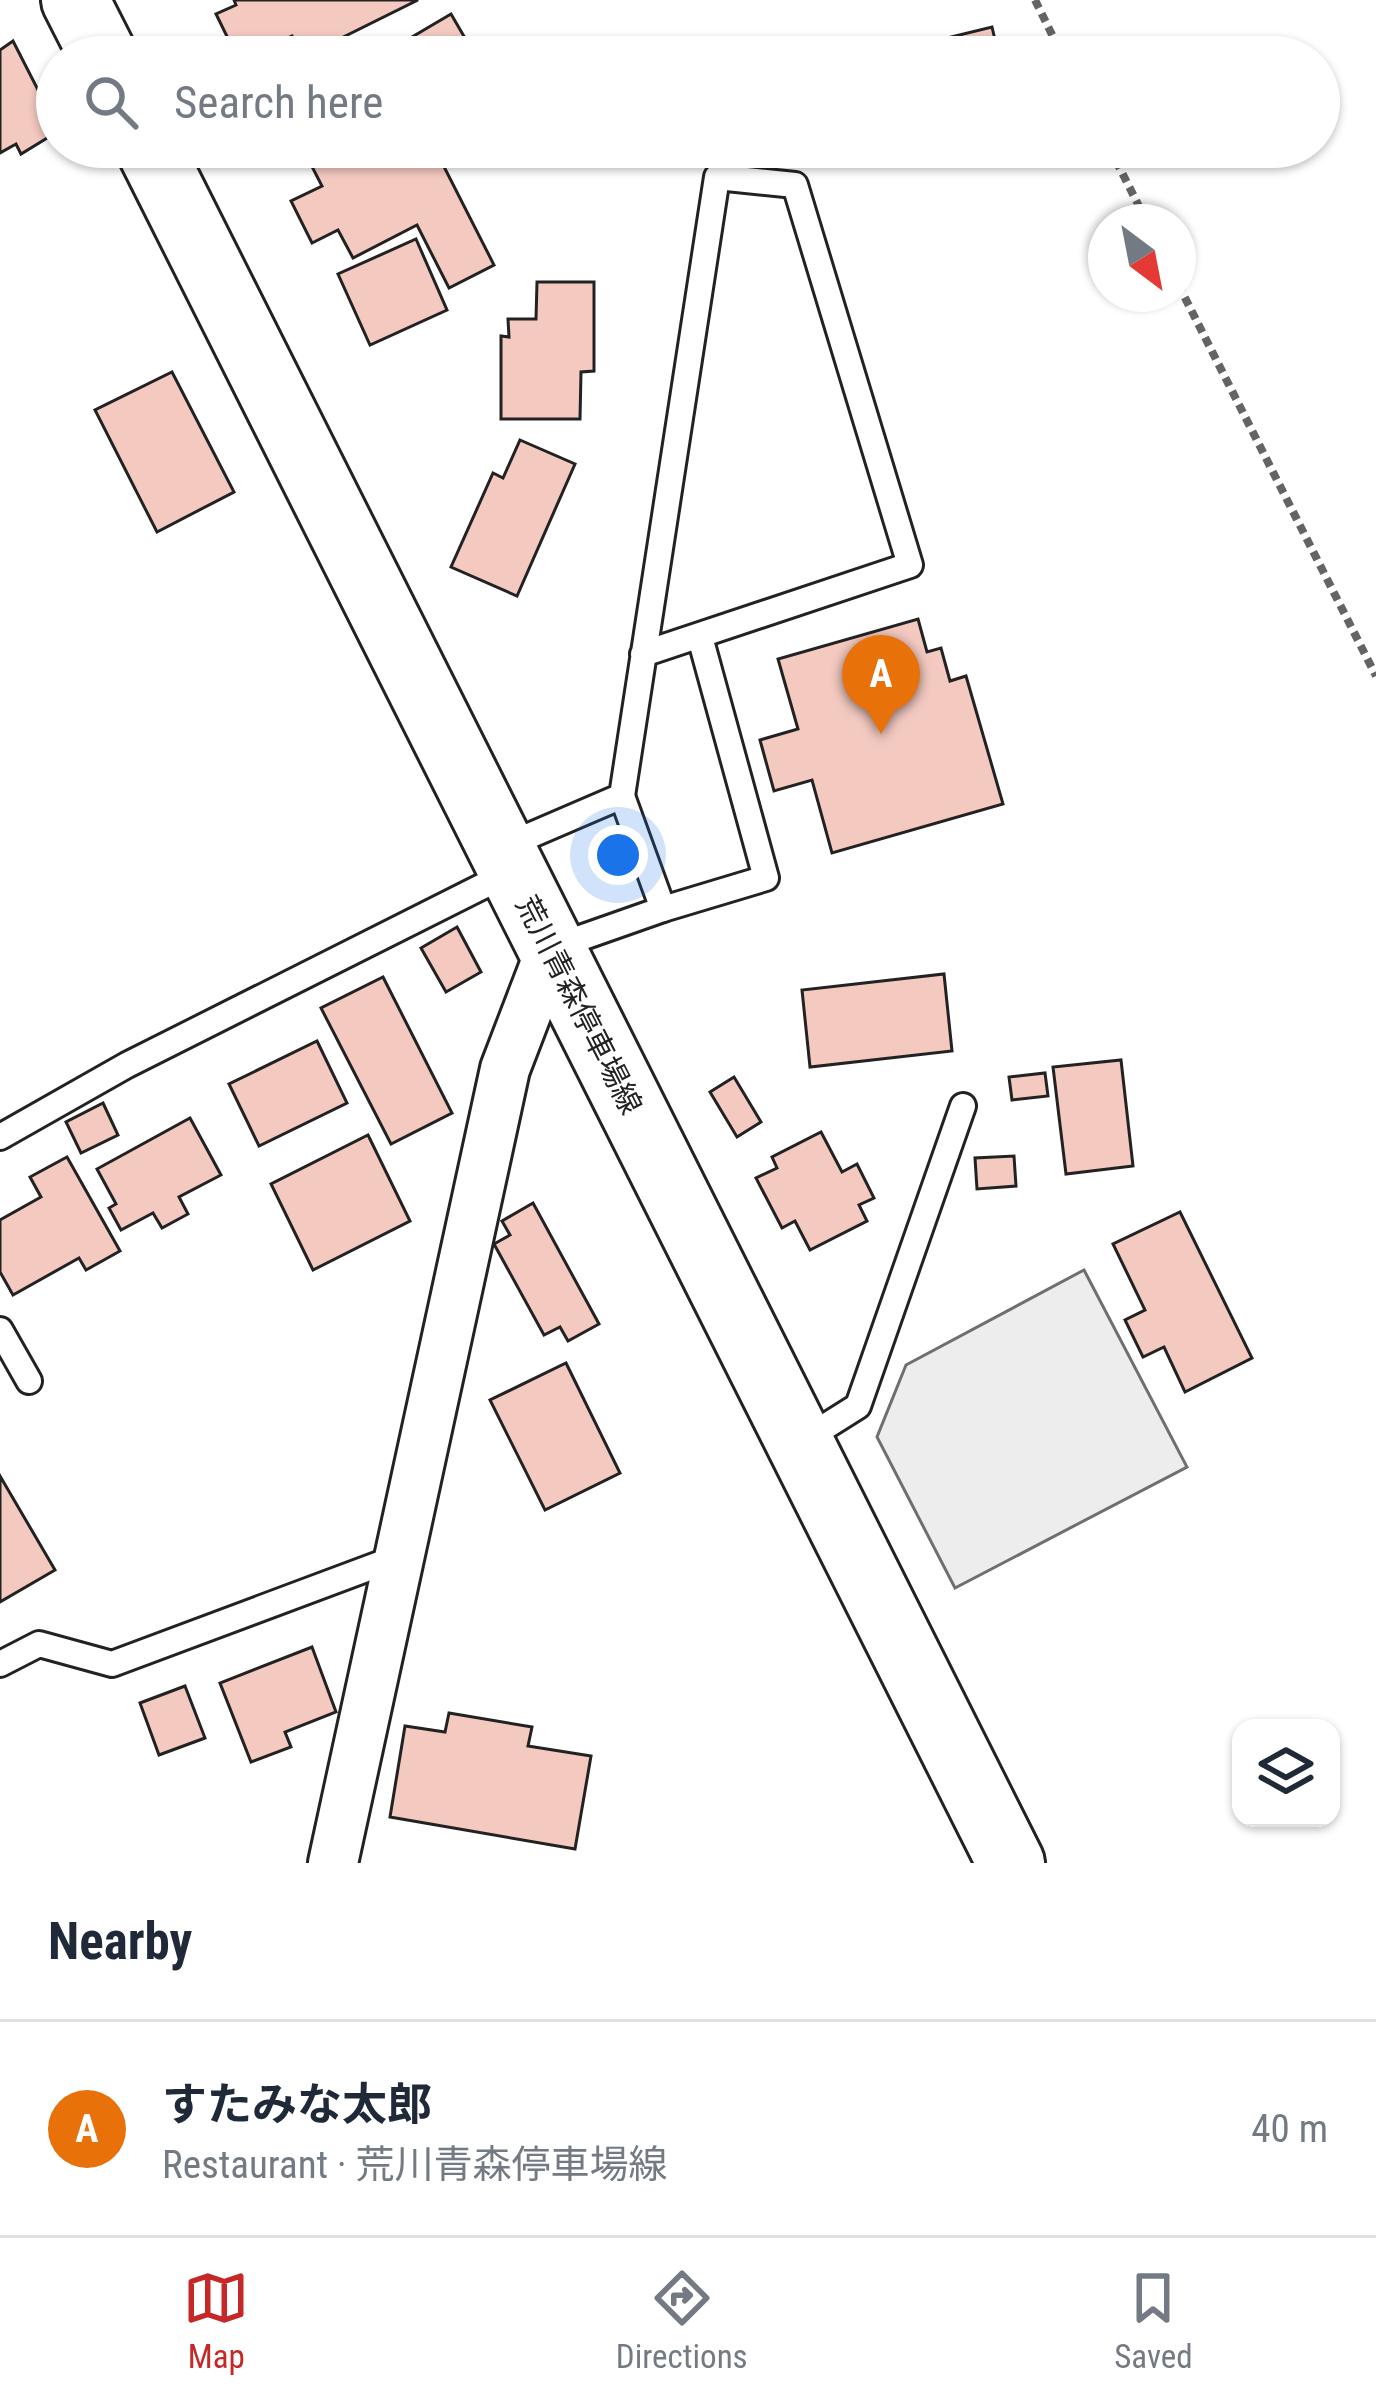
<!DOCTYPE html>
<html lang="en">
<head>
<meta charset="utf-8">
<style>
	body { margin:0; font-family:"Roboto Condensed","Noto Sans JP",sans-serif; background:#f2f2f3; color:#1f2937 }
	.controls { position:absolute; right:36px; bottom:36px; display:grid; overflow:hidden; border-radius:24px; box-shadow:0 3px 9px #0004 }
	.controls button { width:108px; height:108px; display:grid; place-items:center; padding:0; border:0; border-bottom:3px solid #e0e1e3; background:#fff; color:#1f2937; font:60px sans-serif }
	.compass { position:absolute; left:1088px; top:204px; width:108px; height:108px; border-radius:50%; background:#fff; box-shadow:0 3px 9px #0004; rotate:148deg }
	.you { position:absolute; left:618px; top:855px; width:42px; height:42px; margin:-30px; border:9px solid #fff; border-radius:50%; background:#1a73e8; box-shadow:0 0 0 18px #1a73e833 }
	.badge { display:grid; place-items:center; width:78px; height:78px; border-radius:50%; background:#c62828; color:#fff; font-size:39px; font-weight:700 }
	.pin { position:absolute; translate:-50% -99px; filter:drop-shadow(0 3px 6px #0008) }
	.pin::after { content:''; position:absolute; top:63px; width:42px; height:36px; background:inherit; clip-path:polygon(0 0,100% 0,50% 100%) }
	.list { margin:0; padding:0; list-style:none }
	h2 { display:flex; justify-content:space-between; align-items:center; height:156px; margin:0; padding:0 48px; font-size:51px }
	h2 small { font-size:39px; font-weight:400; color:#747a83 }
	.list li { display:grid; grid-template-columns:78px 1fr auto; gap:36px; align-items:center; box-sizing:border-box; height:216px; padding:0 48px; border-top:3px solid #e0e1e3 }
	.list b { display:block; font-size:45px; white-space:nowrap }
	.list p { margin:0; font-size:39px; white-space:nowrap; color:#747a83 }
	.list em { font-size:39px; font-style:normal; color:#747a83 }
	.icon { flex:none; width:66px; height:66px; fill:none; stroke:currentColor; stroke-width:2; stroke-linecap:round; stroke-linejoin:round }
	.map { position:relative; flex:none; width:1376px; height:1863px; overflow:hidden }
	.search { position:absolute; background:#fff; box-shadow:0 3px 9px #0004; left:36px; right:36px; top:36px; height:132px; display:flex; align-items:center; gap:30px; box-sizing:border-box; padding:0 42px; border-radius:66px; color:#747a83; font-size:45px }
	.sheet { height:372px; background:#fff }
	nav { display:flex; justify-content:space-around; align-items:center; box-sizing:border-box; height:168px; border-top:3px solid #e0e1e3; background:#fff; font-size:33px; color:#747a83 }
	nav a { display:grid; justify-items:center; gap:6px }
	nav .on { color:#c62828 }
	.map>svg:first-child { display:block }
</style>
</head>
<body>
<div class="map">
<svg width="1376" height="1863" viewBox="0 0 1376 1863">
	<rect width="100%" height="100%" fill="#fff"/>
	<polygon fill="#ededed" stroke="#6f6f6f" stroke-width="3" points="1084,1270 1187,1467 955,1588 877,1437 906,1365"/>
	<g fill="#f3c9c0" stroke="#222" stroke-width="3">
		<polygon points="234,0 418,0 303,57 292,36 248,57 237,57 216,14 236,5"/>
		<polygon points="451,14 476,57 424,57 412,37"/>
		<polygon points="992,27 999,57 869,57"/>
		<polygon points="13,41 57,127 57,132 21,154 16,144 0,153 0,50"/>
		<polygon points="322,147 434,147 494,265 449,288 417,225 353,258 338,230 312,243 291,201 322,186 306,155"/>
		<polygon points="416,239 447,310 370,345 338,274"/>
		<polygon points="537,282 594,282 594,371 581,372 580,419 501,419 501,336 509,337 508,319 536,319"/>
		<polygon points="172,372 234,492 157,532 95,410"/>
		<polygon points="520,440 575,464 517,596 451,567 493,473 503,478"/>
		<polygon points="918,619 927,652 941,648 950,681 966,676 1003,804 832,853 812,780 774,791 760,740 798,729 778,659"/>
		<polygon points="457,927 481,972 446,992 421,948"/>
		<polygon points="944,974 952,1051 810,1067 802,990"/>
		<polygon points="383,977 452,1113 391,1144 321,1008"/>
		<polygon points="317,1041 347,1103 259,1146 229,1084"/>
		<polygon points="1121,1060 1133,1166 1066,1174 1053,1067"/>
		<polygon points="1045,1073 1048,1096 1012,1100 1009,1077"/>
		<polygon points="734,1077 761,1122 737,1137 710,1092"/>
		<polygon points="103,1103 118,1135 81,1153 66,1122"/>
		<polygon points="190,1118 221,1175 179,1197 188,1214 162,1228 153,1213 121,1230 109,1208 116,1204 97,1169"/>
		<polygon points="821,1132 842,1172 857,1164 874,1198 859,1205 867,1221 810,1250 795,1221 782,1228 756,1178 777,1168 772,1157"/>
		<polygon points="368,1135 410,1221 313,1270 271,1184"/>
		<polygon points="1014,1156 1016,1186 977,1189 975,1158"/>
		<polygon points="67,1157 120,1251 86,1270 79,1258 13,1295 0,1272 0,1220 41,1197 30,1177"/>
		<polygon points="533,1203 599,1324 568,1341 560,1327 544,1335 494,1244 510,1235 502,1221"/>
		<polygon points="1180,1212 1252,1358 1185,1392 1164,1347 1143,1357 1125,1320 1145,1310 1113,1244"/>
		<polygon points="566,1363 620,1473 545,1510 490,1400"/>
		<polygon points="0,1476 55,1570 0,1602"/>
		<polygon points="312,1647 336,1712 285,1732 291,1747 251,1762 220,1683"/>
		<polygon points="185,1686 205,1738 159,1755 140,1703"/>
		<polygon points="449,1713 532,1727 528,1746 591,1756 575,1849 390,1817 405,1726 445,1732"/>
	</g>
	<g fill="none" stroke-linecap="round" stroke-linejoin="round">
		<g stroke="#222" stroke-width="30">
			<g id="lane">
				<polyline points="501,848 622,796 717,177 795,185 910,565 643,654"/>
				<polyline points="663,909 766,878 700,637"/>
				<polyline points="552,948 663,909 622,796"/>
				<polyline points="0,1137 127,1065 509,873"/>
				<polyline points="0,1330 29,1381"/>
				<polyline points="804,1440 858,1406 963,1106"/>
				<polyline points="0,1664 39,1644 112,1664 401,1556"/>
			</g>
		</g>
		<g stroke="#222" stroke-width="54">
			<polyline id="street" points="333,1863 505,1069 551,949"/>
		</g>
		<g stroke="#222" stroke-width="72">
			<g id="secondary">
				<polyline points="75,0 104,57"/>
				<polyline points="149,147 1011,1863"/>
			</g>
		</g>
		<g stroke="#646464" stroke-width="8" stroke-dasharray="9 6" stroke-linecap="butt">
			<polyline points="1035,0 1063,57"/>
			<polyline points="1109,147 1147,222"/>
			<polyline points="1178,284 1376,676"/>
		</g>
		<use href="#lane" stroke="#fff" stroke-width="24"/>
		<use href="#street" stroke="#fff" stroke-width="48"/>
		<use href="#secondary" stroke="#fff" stroke-width="66"/>
	</g>
	<g text-anchor="middle" dominant-baseline="central" stroke-width="9" stroke-linejoin="round" paint-order="stroke">
		<g font-size="30" fill="#222" stroke="#fff">
			<text transform="translate(579 1005) rotate(63)">荒川青森停車場線</text>
		</g>
	</g>
</svg>
<div class="controls">
<button><svg class="icon" aria-label="layers" viewBox="0 0 24 24"><path d="M12 4l9 5-9 5-9-5zM3 14l9 5 9-5"/></svg></button>
</div>
<svg class="compass" viewBox="-18 -18 36 36"><path d="M0-13l5 13h-10z" fill="#e53935"/><path d="M0 13l5-13h-10z" fill="#747a83"/></svg>
<div class="you"></div>
<div class="pin badge" style="left:881px;top:734px;background:#e8710a">A</div>
<div class="search"><svg class="icon" aria-label="search" viewBox="0 0 24 24"><circle cx="10" cy="10" r="6"/><path d="M15 15l6 6"/></svg>Search here</div>
</div>
<section class="sheet">
<h2>Nearby<small></small></h2>
<ul class="list">
<li><span class="badge" style="background:#e8710a">A</span><div><b>すたみな太郎</b><p>Restaurant · 荒川青森停車場線</p></div><em>40 m</em></li>
</ul>
</section>
<nav>
<a class="on"><svg class="icon" aria-label="map" viewBox="0 0 24 24"><path d="M3 6l6-2 6 2 6-2v14l-6 2-6-2-6 2zM9 4v14M15 6v14"/></svg>Map</a>
<a><svg class="icon" aria-label="directions" viewBox="0 0 24 24"><path d="M12 3l9 9-9 9-9-9zM9 14v-3h6M13 9l2 2-2 2"/></svg>Directions</a>
<a><svg class="icon" aria-label="saved" viewBox="0 0 24 24"><path d="M7 4h10v16l-5-4-5 4z"/></svg>Saved</a>
</nav>
</body>
</html>
